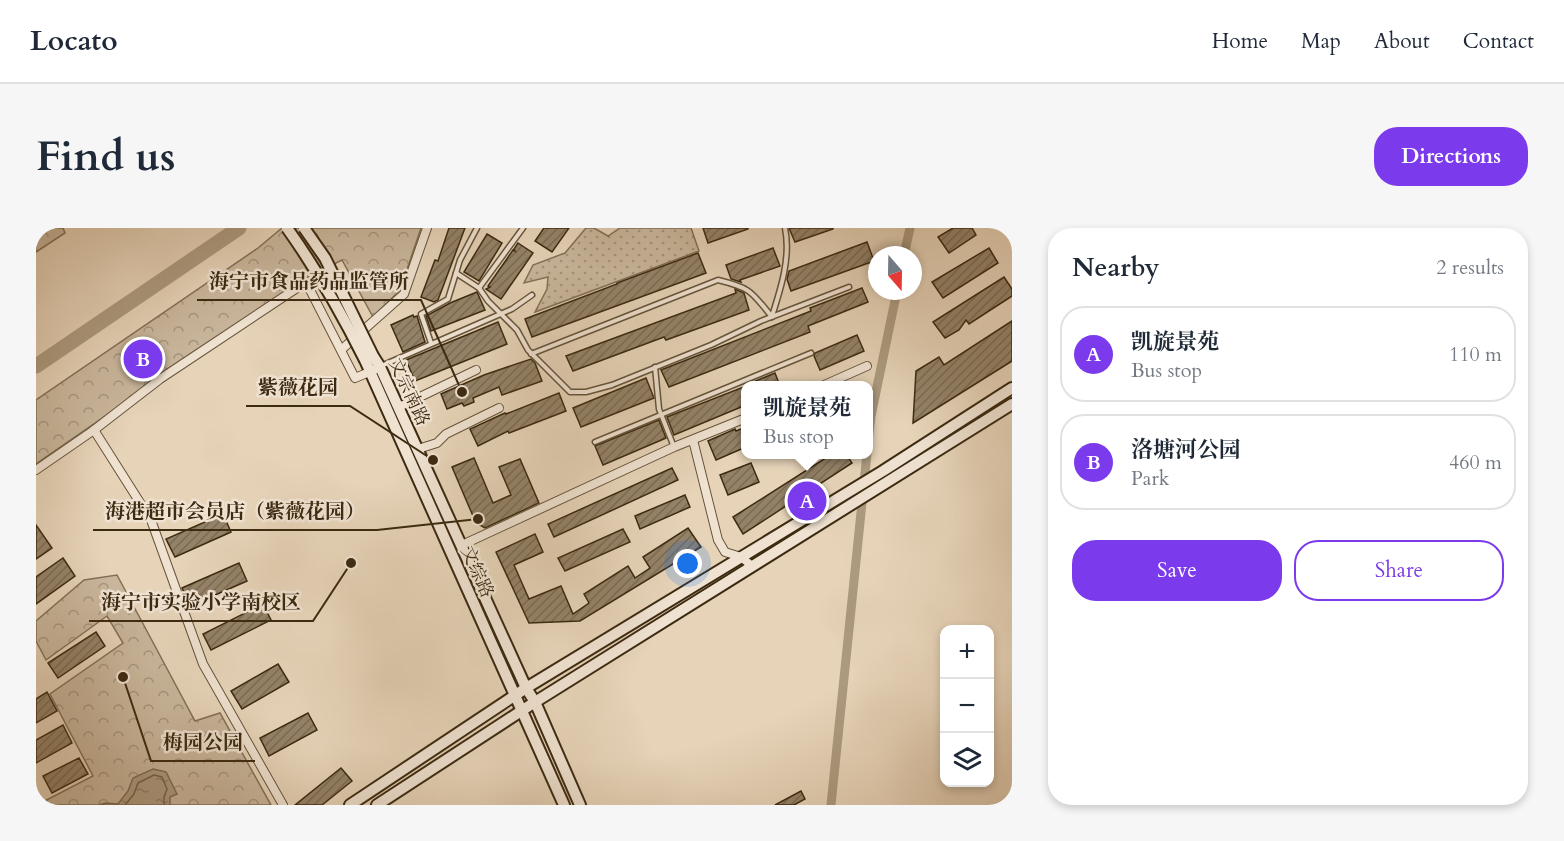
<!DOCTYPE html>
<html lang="en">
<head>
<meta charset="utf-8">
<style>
	body { margin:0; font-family:Cardo,"Noto Serif SC",serif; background:#f6f6f7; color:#1f2937 }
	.controls { position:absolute; right:18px; bottom:18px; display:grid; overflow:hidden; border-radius:12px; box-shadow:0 3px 9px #0003 }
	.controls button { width:54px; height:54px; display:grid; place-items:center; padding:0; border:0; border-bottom:2px solid #e0e1e3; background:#fff; color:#1f2937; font:30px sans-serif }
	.compass { position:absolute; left:832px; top:18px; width:54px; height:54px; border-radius:50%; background:#fff; box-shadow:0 3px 9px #0003; rotate:160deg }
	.you { position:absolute; left:652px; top:336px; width:21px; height:21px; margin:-15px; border:4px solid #fff; border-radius:50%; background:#1a73e8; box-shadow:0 0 0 9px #1a73e833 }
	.badge { display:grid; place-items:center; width:39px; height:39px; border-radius:50%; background:#7c3aed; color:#fff; font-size:20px; font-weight:700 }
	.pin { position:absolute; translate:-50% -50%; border:3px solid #fff; box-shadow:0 2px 6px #0006 }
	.popup { position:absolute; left:705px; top:153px; width:132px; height:78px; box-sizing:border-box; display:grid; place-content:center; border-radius:12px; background:#fff; filter:drop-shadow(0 2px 4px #0005); font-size:20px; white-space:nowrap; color:#747a83 }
	.popup b { font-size:22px; color:#1f2937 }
	.popup::after { content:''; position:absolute; left:50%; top:100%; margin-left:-12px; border:12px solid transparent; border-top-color:#fff }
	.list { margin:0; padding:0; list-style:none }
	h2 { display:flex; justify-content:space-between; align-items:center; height:78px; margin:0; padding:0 24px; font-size:26px }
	h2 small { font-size:20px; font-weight:400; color:#747a83 }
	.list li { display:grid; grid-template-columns:39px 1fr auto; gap:18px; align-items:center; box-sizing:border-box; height:96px; margin:0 12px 12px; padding:0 12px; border:2px solid #e0e1e3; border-radius:24px }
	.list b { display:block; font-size:22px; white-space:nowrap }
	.list p { margin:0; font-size:20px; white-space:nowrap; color:#747a83 }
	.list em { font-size:20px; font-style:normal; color:#747a83 }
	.actions { display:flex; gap:12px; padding:18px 24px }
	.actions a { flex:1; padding:14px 0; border:2px solid #7c3aed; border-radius:24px; text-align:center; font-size:21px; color:#7c3aed }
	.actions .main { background:#7c3aed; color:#fff }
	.icon { flex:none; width:33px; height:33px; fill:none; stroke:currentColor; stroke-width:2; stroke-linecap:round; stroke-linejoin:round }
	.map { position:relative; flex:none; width:976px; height:577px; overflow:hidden; border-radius:24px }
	header { display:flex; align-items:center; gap:36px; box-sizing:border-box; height:84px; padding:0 30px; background:#fff; border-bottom:2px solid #e0e1e3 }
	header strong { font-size:28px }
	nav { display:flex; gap:33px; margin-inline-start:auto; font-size:21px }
	.intro { display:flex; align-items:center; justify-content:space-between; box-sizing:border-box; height:144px; padding:0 36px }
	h1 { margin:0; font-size:42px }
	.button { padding:15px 27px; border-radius:24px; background:#7c3aed; color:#fff; font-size:21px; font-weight:700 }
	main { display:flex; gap:36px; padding:0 36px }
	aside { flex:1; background:#fff; border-radius:24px; box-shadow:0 3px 9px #0003 }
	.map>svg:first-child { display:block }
</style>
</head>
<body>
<header>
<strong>Locato</strong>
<nav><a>Home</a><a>Map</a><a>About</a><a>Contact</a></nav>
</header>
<div class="intro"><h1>Find us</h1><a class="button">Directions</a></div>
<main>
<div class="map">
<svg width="976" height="577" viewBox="0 0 976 577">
	<defs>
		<pattern id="grass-dots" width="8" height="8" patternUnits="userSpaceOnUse" patternTransform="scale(1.5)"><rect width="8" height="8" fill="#c9b69c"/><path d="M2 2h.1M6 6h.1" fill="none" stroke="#a4947e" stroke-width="1.8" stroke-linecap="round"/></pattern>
		<pattern id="forest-crowns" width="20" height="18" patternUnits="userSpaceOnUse" patternTransform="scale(1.5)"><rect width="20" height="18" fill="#c9b69c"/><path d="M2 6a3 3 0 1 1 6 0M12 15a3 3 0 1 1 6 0" fill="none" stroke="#a4947e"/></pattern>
		<pattern id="water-ripples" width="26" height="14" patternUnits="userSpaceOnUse" patternTransform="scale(1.5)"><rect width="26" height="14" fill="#ac9a7f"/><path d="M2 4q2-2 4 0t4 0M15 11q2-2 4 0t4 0" fill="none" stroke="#8d7e67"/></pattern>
		<pattern id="building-hatch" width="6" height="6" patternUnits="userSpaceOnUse" patternTransform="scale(1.5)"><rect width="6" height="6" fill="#948268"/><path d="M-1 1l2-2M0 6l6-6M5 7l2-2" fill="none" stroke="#7a6b54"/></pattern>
	</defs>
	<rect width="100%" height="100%" fill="#e6d3b8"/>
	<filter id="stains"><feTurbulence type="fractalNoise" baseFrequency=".00333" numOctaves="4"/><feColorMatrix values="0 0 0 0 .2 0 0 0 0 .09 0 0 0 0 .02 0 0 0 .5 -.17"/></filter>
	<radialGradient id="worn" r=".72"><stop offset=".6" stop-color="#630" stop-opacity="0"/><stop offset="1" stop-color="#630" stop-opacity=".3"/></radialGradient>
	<polygon fill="url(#grass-dots)" stroke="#827056" stroke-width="1.5" points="550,0 558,0 572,8 584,0 655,0 663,23 499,84 511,61 512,49 488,55 497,37 529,25"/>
	<g fill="url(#forest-crowns)" stroke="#827056" stroke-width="1.5">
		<polygon points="0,0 27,0 29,5 0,24"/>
		<polygon points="246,0 385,0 364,62 337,89 306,32 266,52 0,236 0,172 222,20"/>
		<polygon points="81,347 159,493 184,485 235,577 1,577 57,548 14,466 87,415 71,388 10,432 0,413 0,393 48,352"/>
	</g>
	<polygon fill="url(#water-ripples)" stroke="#7f6d53" stroke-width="1.5" points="117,541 130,544 141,566 134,569 134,577 63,577 69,575 82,576 92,563 97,550"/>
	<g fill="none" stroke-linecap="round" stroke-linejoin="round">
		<polyline stroke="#746248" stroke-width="1.5" points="89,577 98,566 102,555 118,547 126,549 131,561 128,569 128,577"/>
		<g stroke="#ac9a7f" stroke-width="9">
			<polyline points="868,27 874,0"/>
			<polyline points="832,213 835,188 861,63"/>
			<polyline points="795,577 831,226"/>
		</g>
		<polyline stroke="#ac9a7f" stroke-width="15" points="0,138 203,0"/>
	</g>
	<g fill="url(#building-hatch)" stroke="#3c2a11" stroke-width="1.5">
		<polygon points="413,0 429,0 402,72 398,74 385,69 399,32 402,33"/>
		<polygon points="508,0 533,0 516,24 499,13"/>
		<polygon points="667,0 712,0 712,1 672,15"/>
		<polygon points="753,0 797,0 797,1 759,14"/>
		<polygon points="917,0 936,0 940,7 913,25 902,9"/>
		<polygon points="451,6 466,15 443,53 428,44"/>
		<polygon points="831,14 838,33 755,63 751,51 753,43"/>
		<polygon points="482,15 497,25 465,71 450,61 454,59 452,58 477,22 479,23 478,21"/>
		<polygon points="737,20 744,38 704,52 705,54 695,51 690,37"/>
		<polygon points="953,20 962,35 907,70 896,54"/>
		<polygon points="662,25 670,45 496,109 489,91 581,56 581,55"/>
		<polygon points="968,49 976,61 976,68 933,96 930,92 923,102 909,110 897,94"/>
		<polygon points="826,60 832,74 772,98 774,104 633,159 625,142 775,83 774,80"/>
		<polygon points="699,61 708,65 713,82 630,112 628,109 537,143 530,128 700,65"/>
		<polygon points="441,64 449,82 395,103 390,88 414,75"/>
		<polygon points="377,87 378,89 381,88 389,114 367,124 355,97"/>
		<polygon points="976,93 976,133 877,195 880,143 903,129 908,137"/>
		<polygon points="462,94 471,116 379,153 370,132"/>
		<polygon points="821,107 828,123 784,142 778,128 779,125"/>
		<polygon points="495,131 499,135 506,153 466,167 463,159 437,170 438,174 428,178 426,175 411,181 405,166 448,147"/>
		<polygon points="739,145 744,158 710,158 710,157"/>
		<polygon points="610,150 618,170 545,199 537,180"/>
		<polygon points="710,158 710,177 638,207 631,189"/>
		<polygon points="523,165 530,183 473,205 472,203 442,218 434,201 469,185 470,186"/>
		<polygon points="623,192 630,210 567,237 559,218"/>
		<polygon points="710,199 710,219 680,232 672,213 699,201 700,203"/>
		<polygon points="796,226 810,226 816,235 707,306 697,289"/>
		<polygon points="438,230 457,275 475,267 463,239 484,231 503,275 449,300 440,295 416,239"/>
		<polygon points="715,235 723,254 692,267 684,247"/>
		<polygon points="636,240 642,252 518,309 512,296"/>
		<polygon points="649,267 654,279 604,301 599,288"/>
		<polygon points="187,286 195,304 139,329 130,311"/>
		<polygon points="0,297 16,320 0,331"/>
		<polygon points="652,300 665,319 544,393 493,395 460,324 499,306 507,324 478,337 493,371 525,358 537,386 553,375 548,366 592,338 599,350 614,340 607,329"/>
		<polygon points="587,301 594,314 529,343 522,330"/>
		<polygon points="27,330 39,348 0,376 0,349"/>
		<polygon points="203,335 211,353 154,378 146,360"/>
		<polygon points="227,376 235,392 175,422 167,406"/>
		<polygon points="60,404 69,418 22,450 12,435"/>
		<polygon points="242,436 253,454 206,481 195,463"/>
		<polygon points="11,464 21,483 0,495 0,471"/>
		<polygon points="272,485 281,502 233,528 224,510"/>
		<polygon points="27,497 36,515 0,535 0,512"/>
		<polygon points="43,530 52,546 16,565 7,548"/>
		<polygon points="305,540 316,553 286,577 259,577"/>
		<polygon points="765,563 769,571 758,577 739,577"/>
	</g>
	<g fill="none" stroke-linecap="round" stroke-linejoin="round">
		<g stroke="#66543b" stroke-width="7">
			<g id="lane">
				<polyline points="420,45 443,60 452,73 481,102 492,122 534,164 550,164 576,157 675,117 725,93 813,59"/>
				<polyline points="443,60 487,0"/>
				<path d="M736 88C745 60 755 29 749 0"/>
				<polyline points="395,115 385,86 412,71 424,32 441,0"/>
				<path d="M495 126 682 52C715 60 715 63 736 89"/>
				<polyline points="345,138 476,81 496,67"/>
				<polyline points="619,139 623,181 638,219"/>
				<polyline points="559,214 775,125"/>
			</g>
		</g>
		<g stroke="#66543b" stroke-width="10">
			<g id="street">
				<polyline points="305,122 368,66 391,0"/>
				<polyline points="786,158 831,138"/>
				<polyline points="363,179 440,142"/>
				<polyline points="58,202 115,292 167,436 247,577"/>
				<polyline points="657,212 682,312 689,324 705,329 716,338"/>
				<polyline points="382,221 401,215 410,206 463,180"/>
				<polyline points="0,242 58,202 124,151 270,54 319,150 338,142"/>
				<polyline points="426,317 638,219 710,190"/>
			</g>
		</g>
		<g stroke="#3c2a11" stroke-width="14">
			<g id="secondary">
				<polyline points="337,128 344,139 490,460 499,474 544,577"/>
				<polyline points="329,132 528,577"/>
				<polyline points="314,577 490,460 847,243 976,160"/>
				<polyline points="341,577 499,474 976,176"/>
			</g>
		</g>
		<use href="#lane" stroke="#efe2d1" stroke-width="4"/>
		<use href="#street" stroke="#efe2d1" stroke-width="8"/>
		<use href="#secondary" stroke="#efe2d1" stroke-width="10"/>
		<g stroke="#3c2a11" stroke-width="14" stroke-linecap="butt">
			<g id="secondary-bridge">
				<path d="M251 0C281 42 306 86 329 132"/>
				<polyline points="268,0 289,30 337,128"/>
			</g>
		</g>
		<use href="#secondary-bridge" stroke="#efe2d1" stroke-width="10"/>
	</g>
	<g text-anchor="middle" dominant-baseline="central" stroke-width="5" stroke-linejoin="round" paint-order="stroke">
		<g font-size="18" fill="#3c2a11" stroke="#efe2d1">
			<text transform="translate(373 164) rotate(65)">文宗南路</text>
			<text transform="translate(441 344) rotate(66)">文综路</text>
		</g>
	</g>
	<path fill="none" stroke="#3c2a11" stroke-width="2" d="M426 164L385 72H161M397 232L314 178H210M442 291L341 302H57M315 335L277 393H53M87 449L115 533H219"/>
	<g fill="#3c2a11" stroke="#efe2d1" stroke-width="2">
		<circle cx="426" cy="164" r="6"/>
		<circle cx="397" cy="232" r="6"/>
		<circle cx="442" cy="291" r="6"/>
		<circle cx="315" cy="335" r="6"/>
		<circle cx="87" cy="449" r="6"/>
	</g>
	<g font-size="20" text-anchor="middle" font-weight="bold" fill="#3c2a11" stroke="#efe2d1" stroke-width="5" stroke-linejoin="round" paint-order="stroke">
		<text x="273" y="60">海宁市食品药品监管所</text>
		<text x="262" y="166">紫薇花园</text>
		<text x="199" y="290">海港超市会员店（紫薇花园）</text>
		<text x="165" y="381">海宁市实验小学南校区</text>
		<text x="167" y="521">梅园公园</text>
	</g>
	<rect width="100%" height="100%" filter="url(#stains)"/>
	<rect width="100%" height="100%" fill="url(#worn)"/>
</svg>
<div class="controls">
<button>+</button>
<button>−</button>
<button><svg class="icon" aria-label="layers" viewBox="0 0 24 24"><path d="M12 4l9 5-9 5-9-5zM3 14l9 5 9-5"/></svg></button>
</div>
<svg class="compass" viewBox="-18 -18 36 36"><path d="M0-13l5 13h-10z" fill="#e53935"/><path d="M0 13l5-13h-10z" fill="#747a83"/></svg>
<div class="you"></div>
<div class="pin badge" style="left:771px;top:273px">A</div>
<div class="popup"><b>凯旋景苑</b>Bus stop</div>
<div class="pin badge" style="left:107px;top:131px">B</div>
</div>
<aside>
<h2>Nearby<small>2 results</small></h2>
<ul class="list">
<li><span class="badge">A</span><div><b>凯旋景苑</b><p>Bus stop</p></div><em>110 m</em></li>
<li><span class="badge">B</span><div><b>洛塘河公园</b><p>Park</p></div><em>460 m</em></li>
</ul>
<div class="actions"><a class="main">Save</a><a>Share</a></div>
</aside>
</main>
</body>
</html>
